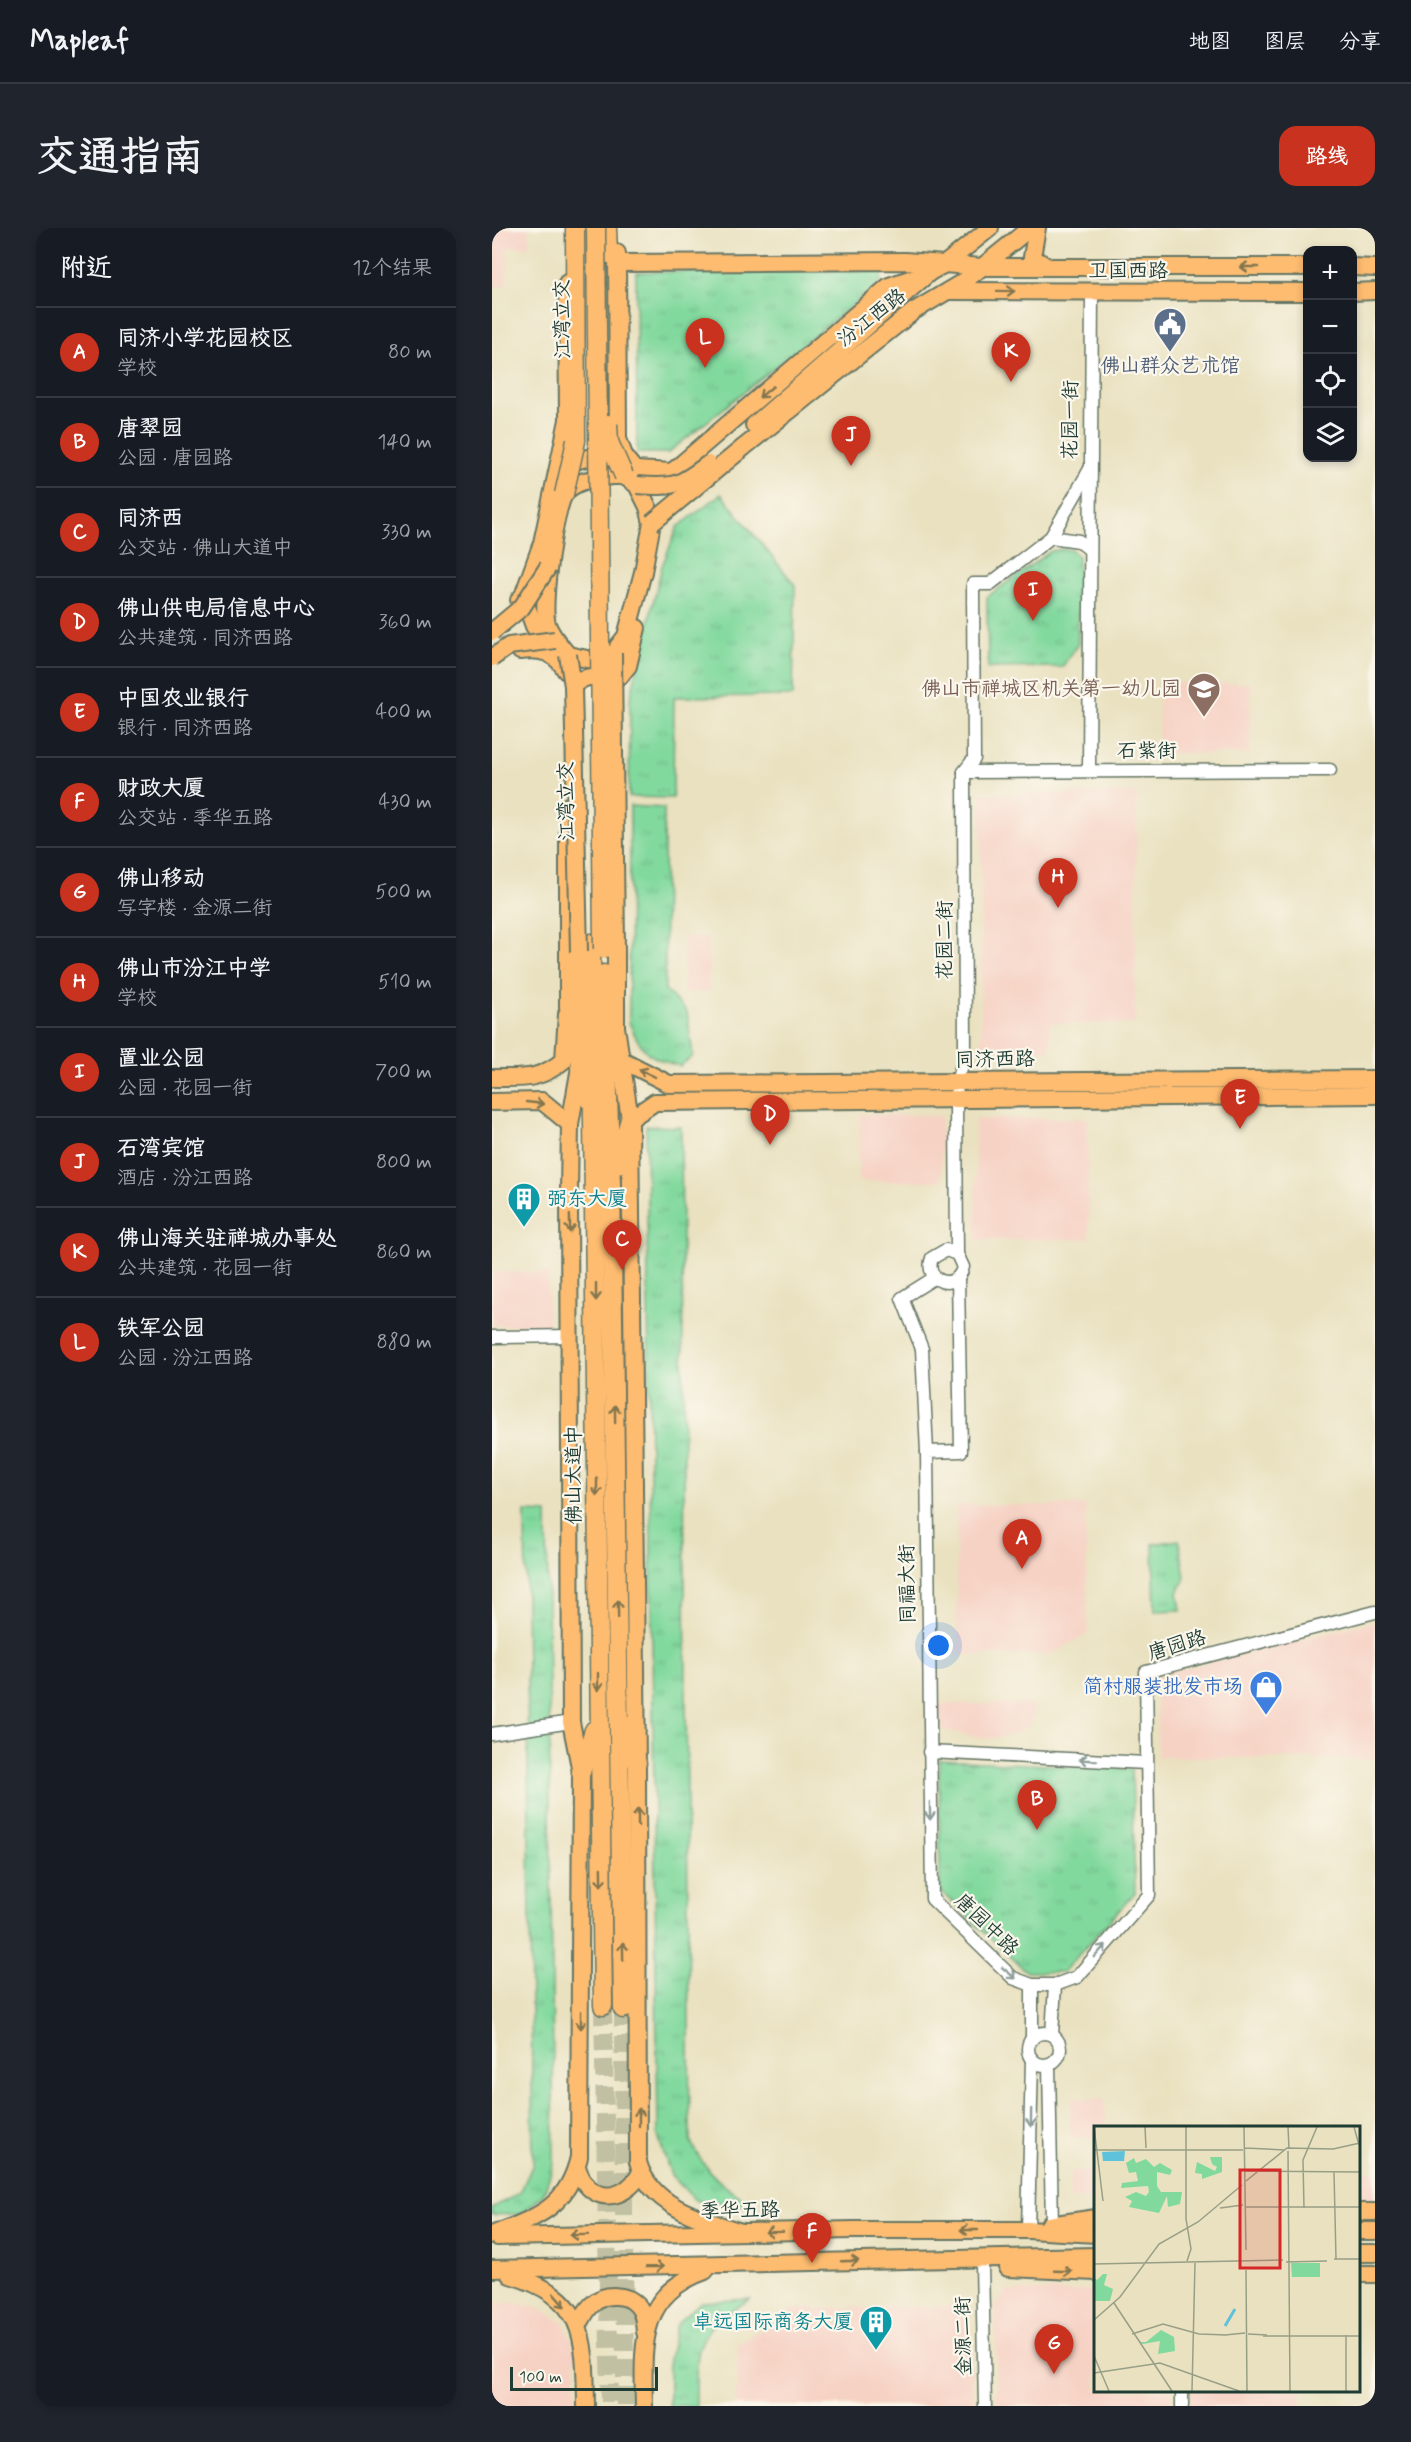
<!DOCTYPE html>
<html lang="zh">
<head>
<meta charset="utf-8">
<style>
	body { margin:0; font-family:Mynerve,"LXGW WenKai TC",sans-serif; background:#20242c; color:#f1f3f6 }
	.controls { position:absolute; right:18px; top:18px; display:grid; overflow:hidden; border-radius:12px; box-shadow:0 3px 9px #0003 }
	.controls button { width:54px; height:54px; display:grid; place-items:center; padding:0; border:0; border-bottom:2px solid #363941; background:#171b24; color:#f1f3f6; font:30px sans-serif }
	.scale { position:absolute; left:18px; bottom:15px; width:148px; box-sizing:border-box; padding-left:6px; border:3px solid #1f3d34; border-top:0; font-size:16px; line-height:21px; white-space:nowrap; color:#1f3d34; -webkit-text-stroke:4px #fbf7ec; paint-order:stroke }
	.you { position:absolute; left:447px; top:1418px; width:21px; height:21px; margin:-15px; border:4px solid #fff; border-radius:50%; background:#1a73e8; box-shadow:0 0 0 9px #1a73e833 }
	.badge { display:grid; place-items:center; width:39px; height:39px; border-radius:50%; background:#c8321e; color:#fff; font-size:20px; font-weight:700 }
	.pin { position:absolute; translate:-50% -50px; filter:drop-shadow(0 2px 3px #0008) }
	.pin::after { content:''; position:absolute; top:32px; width:21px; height:18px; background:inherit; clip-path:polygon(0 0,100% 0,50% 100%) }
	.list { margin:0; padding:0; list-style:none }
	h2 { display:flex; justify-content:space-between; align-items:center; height:78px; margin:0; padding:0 24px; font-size:26px }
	h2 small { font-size:20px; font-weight:400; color:#9ea1a6 }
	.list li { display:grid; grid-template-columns:39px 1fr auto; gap:18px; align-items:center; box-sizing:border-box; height:90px; padding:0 24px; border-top:2px solid #363941 }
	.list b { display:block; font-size:22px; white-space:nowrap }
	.list p { margin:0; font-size:20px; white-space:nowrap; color:#9ea1a6 }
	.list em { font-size:20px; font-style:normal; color:#9ea1a6 }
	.icon { flex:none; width:33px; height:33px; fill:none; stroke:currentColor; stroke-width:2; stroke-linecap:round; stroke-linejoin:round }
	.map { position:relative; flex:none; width:883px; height:2178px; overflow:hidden; border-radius:18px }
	header { display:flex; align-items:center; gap:36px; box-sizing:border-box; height:84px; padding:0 30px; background:#171b24; border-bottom:2px solid #363941 }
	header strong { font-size:28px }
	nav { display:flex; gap:33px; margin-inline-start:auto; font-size:21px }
	.intro { display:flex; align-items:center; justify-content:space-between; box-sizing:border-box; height:144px; padding:0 36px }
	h1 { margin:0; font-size:42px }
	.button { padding:15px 27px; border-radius:18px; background:#c8321e; color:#fff; font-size:21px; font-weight:700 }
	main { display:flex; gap:36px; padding:0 36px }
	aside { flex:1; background:#171b24; border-radius:18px; box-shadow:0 3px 9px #0003 }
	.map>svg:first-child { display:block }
</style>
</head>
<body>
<header>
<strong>Mapleaf</strong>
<nav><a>地图</a><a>图层</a><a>分享</a></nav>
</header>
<div class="intro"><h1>交通指南</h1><a class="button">路线</a></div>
<main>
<aside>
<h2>附近<small>12个结果</small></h2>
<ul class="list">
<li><span class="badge">A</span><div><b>同济小学花园校区</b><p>学校</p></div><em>80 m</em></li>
<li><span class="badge">B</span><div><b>唐翠园</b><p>公园 · 唐园路</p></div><em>140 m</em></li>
<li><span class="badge">C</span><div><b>同济西</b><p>公交站 · 佛山大道中</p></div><em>330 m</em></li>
<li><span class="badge">D</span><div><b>佛山供电局信息中心</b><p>公共建筑 · 同济西路</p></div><em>360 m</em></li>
<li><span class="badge">E</span><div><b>中国农业银行</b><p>银行 · 同济西路</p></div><em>400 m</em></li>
<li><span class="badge">F</span><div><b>财政大厦</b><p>公交站 · 季华五路</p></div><em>430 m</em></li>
<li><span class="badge">G</span><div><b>佛山移动</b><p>写字楼 · 金源二街</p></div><em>500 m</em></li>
<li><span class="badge">H</span><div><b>佛山市汾江中学</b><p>学校</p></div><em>510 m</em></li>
<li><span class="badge">I</span><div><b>置业公园</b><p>公园 · 花园一街</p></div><em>700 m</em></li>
<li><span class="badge">J</span><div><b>石湾宾馆</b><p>酒店 · 汾江西路</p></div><em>800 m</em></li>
<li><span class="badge">K</span><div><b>佛山海关驻禅城办事处</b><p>公共建筑 · 花园一街</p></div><em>860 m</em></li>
<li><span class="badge">L</span><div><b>铁军公园</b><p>公园 · 汾江西路</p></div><em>880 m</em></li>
</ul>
</aside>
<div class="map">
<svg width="883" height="2178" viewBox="0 0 883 2178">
	<defs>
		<pattern id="grass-tufts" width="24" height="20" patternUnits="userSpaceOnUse" patternTransform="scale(1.5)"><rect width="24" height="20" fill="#82d99e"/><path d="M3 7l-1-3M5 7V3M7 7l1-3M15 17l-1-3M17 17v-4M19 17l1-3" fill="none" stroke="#70bb89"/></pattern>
	</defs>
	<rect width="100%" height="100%" fill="#fbf7ec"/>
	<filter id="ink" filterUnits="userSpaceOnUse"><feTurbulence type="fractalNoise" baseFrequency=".0167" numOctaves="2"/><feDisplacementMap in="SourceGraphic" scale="12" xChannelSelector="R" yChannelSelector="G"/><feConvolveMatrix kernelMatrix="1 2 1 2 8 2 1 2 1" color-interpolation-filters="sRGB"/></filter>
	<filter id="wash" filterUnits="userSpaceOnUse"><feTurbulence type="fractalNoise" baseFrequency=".008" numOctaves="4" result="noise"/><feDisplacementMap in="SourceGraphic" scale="24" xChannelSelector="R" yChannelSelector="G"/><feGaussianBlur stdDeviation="1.35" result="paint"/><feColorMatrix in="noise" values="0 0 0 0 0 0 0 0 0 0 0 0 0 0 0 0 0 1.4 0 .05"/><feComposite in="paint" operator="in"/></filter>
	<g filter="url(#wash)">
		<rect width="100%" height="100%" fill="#e9e1bf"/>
		<g fill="#f6d2c4">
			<polygon points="0,0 37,0 37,19 16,19 14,58 0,58"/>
			<polygon points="667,455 759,455 758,526 666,525"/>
			<polygon points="645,565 643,796 558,795 558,822 489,821 489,566"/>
			<polygon points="216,709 217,764 191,765 191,710"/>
			<polygon points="368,886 449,888 449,953 366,953"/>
			<polygon points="595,890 597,1011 484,1012 483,891"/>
			<polygon points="0,1044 56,1045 56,1098 0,1097"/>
			<polygon points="464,1277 593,1277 596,1406 558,1427 465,1427"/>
			<polygon points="883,1393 883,1531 666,1529 664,1448"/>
			<polygon points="441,1476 542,1476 539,1496 525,1505 497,1511 451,1502 442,1492"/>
			<polygon points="579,1871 613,1871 614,1899 604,1899 604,1910 578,1909"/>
			<polygon points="604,1942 604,1972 578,1971 579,1943"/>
			<polygon points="867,1943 883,1943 883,1977 867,1976"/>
			<polygon points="515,2063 604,2063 604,2162 679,2162 679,2178 504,2178 503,2078"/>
			<polygon points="0,2075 24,2075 49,2080 72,2095 83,2123 85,2178 0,2178"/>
			<polygon points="460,2078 477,2093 482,2177 244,2178 246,2116 302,2081"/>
			<rect x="698" y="2162" width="112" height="16"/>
		</g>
		<g fill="url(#grass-tufts)" stroke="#508b69" stroke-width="1.5">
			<polygon points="389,43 389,54 176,225 145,225 144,44"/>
			<polygon points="229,266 303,357 301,468 182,469 181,570 137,569 138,471 170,338 186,299"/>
			<polygon points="569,321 580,322 586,328 586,416 570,439 496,440 495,369 559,323"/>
			<path d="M138 578 172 580 173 762 195 784 201 828 188 838C156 830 149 824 137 794Z"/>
			<path d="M154 898 189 899 198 1912C213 1946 232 1959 263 1978L204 1973 179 1947 166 1908Z"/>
			<polygon points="33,1284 55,1285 62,1935 51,1967 29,1986 0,1987 0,1980 28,1965 41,1936"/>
			<polygon points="687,1312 693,1350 686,1365 689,1382 663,1383 661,1316"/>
			<polygon points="447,1532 640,1541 643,1665 571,1744 535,1744 448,1663"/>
			<path d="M259 2071C202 2103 204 2116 204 2178H177V2132L184 2096 209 2074Z"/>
		</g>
	</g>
	<g filter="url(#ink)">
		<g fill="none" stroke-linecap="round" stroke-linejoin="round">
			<g stroke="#c1c0a3" stroke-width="18" stroke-dasharray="18 9" stroke-linecap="butt">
				<polyline points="111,1778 118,2178"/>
				<polyline points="131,1781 133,2178"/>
			</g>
			<g stroke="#667665" stroke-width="15">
				<g id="minor">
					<polyline points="559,309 587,313 597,321"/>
					<polyline points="597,543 600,65"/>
					<polyline points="472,544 838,542"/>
					<polyline points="472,544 482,531 481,356 498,356 559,309 598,241"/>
					<path d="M465 1026 454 1022 440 1030C431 1054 465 1065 471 1039L465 1026 464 871 465 853 473 828 472 544"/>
					<polyline points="466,1050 469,1223 435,1224 440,1671 521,1750 540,1757 563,1757 585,1749 657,1667 654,1444 883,1384"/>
					<polyline points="0,1109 79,1108"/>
					<polyline points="435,1224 430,1121 410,1070 442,1050"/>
					<polyline points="0,1506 79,1494"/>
					<polyline points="437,1524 654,1535"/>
					<circle cx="552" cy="1821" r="16"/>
					<polyline points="560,1807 563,1757"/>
					<polyline points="540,1811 540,1757"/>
					<polyline points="557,1837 560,1997"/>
					<polyline points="536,2002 540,1831"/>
					<polyline points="490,2036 493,2178"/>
					<polyline points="690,2162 690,2178"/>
				</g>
			</g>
			<g stroke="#667665" stroke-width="20">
				<g id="major">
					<polyline points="545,0 540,29 556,39"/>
					<polyline points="125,25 126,211 133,230"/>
					<polyline points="125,35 413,33 490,39 816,39"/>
					<polyline points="860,39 883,40"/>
					<polyline points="456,63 816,64"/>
					<polyline points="860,64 883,63"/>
					<polyline points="262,197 438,44 453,36 498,0"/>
					<polyline points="252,219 422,83 474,52 538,0"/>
					<path d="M67 240C90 228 108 227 133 230L157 259"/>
					<polyline points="144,242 180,244 397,58 438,44"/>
					<path d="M120 248H132L145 257 156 279 160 295 151 344 134 408 121 425 100 432 76 427C68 417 59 408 55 396 49 378 62 280 73 265 83 252 105 250 120 248Z"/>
					<polyline points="31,368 42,398 56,421"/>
					<polyline points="27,372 31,368 50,315 76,192 75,55"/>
					<path d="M28 423C49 420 63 424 74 443"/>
					<polyline points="110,447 128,448 136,438 145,400"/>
					<polyline points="76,578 76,779 83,800"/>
					<path d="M124 721V799L138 891 145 1535 146 1934C158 1979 211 1992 250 2004"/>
					<polyline points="130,832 177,856 883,851"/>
					<path d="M0 850C31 850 47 853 72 832L75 786"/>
					<polyline points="0,874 50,873 78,896"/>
					<polyline points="138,891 163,874 883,867"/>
					<path d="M85 1939C97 1976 130 1976 149 1945"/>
					<polyline points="866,1984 883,1984"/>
					<polyline points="557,1997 604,1990"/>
					<polyline points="866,2003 883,2003"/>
					<path d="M0 2007C44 1989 75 1981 87 1929L89 1544 79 1494 77 964 78 896 88 839 87 724"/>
					<polyline points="5,2009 361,2002 536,2002 604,2006"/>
					<polyline points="866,2025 883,2025"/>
					<polyline points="516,2040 604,2044"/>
					<polyline points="0,2041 604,2028"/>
					<polyline points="866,2046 883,2046"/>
					<path d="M18 2047C94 2069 93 2108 94 2178"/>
					<path d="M86 2098C91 2090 94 2081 102 2075 113 2065 135 2066 145 2077 152 2084 152 2094 153 2104"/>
					<path d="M152 2178C151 2117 146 2067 213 2043"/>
				</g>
			</g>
			<g stroke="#667665" stroke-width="21">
				<g id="highway">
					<polyline points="83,0 84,213"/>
					<polyline points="115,0 116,26"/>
					<polyline points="99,715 111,1778"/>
					<polyline points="112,746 119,956 131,1781"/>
					<polyline points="88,839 95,870"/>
					<polyline points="125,937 138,891"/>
					<polyline points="132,1497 145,1535"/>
					<polyline points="89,1544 102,1502"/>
				</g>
			</g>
			<use href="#minor" stroke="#fff" stroke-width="12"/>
			<use href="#major" stroke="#febc70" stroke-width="16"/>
			<use href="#highway" stroke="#febc70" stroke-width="18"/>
			<g stroke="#667665" stroke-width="20" stroke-linecap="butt">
				<g id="major-bridge">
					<path d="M145 257C182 260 187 258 216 236"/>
					<polyline points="160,295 252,219"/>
					<polyline points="0,404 30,379 56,339"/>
					<polyline points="121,425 124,721"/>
					<polyline points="76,427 81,458 87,724"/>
					<polyline points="0,430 17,418 63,412"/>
					<path d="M81 458C92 447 107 445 119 457"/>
				</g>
			</g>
			<g stroke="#667665" stroke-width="21" stroke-linecap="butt">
				<g id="highway-bridge">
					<polyline points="104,0 111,721"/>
					<polyline points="116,196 117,214 132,248"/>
					<polyline points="72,266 84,213"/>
				</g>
			</g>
			<use href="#major-bridge" stroke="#febc70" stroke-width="16"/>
			<use href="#highway-bridge" stroke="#febc70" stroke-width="18"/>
		</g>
		<defs><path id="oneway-shaft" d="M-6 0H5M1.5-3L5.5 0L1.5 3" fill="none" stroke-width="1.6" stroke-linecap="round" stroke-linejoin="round" transform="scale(1.5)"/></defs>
		<g stroke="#83764f">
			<use href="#oneway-shaft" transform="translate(757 39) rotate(-180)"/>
			<use href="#oneway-shaft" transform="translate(514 63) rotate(1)"/>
			<use href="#oneway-shaft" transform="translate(274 164) rotate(140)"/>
			<use href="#oneway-shaft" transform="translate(155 845) rotate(-154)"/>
			<use href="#oneway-shaft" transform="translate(43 875) rotate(6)"/>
			<use href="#oneway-shaft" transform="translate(78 996) rotate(89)"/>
			<use href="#oneway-shaft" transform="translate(104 1064) rotate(90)"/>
			<use href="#oneway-shaft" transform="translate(123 1186) rotate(-91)"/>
			<use href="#oneway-shaft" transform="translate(105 1259) rotate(90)"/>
			<use href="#oneway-shaft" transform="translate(126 1381) rotate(-91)"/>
			<use href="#oneway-shaft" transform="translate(106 1454) rotate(90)"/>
			<use href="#oneway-shaft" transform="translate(146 1589) rotate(-90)"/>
			<use href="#oneway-shaft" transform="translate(109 1649) rotate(89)"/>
			<use href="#oneway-shaft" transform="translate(131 1723) rotate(-91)"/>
			<use href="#oneway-shaft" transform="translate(89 1792) rotate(90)"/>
			<use href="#oneway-shaft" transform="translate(147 1889) rotate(-90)"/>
			<use href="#oneway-shaft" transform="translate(477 2002) rotate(180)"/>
			<use href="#oneway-shaft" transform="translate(282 2004) rotate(179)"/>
			<use href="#oneway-shaft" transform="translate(87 2007) rotate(179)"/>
			<use href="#oneway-shaft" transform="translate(358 2033) rotate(-2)"/>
			<use href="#oneway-shaft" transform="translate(163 2039) rotate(-1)"/>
			<use href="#oneway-shaft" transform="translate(571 2043) rotate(2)"/>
			<use href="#oneway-shaft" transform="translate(67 2072) rotate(49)"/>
		</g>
		<g stroke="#8f9e9a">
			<use href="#oneway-shaft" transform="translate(596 1532) rotate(-177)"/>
			<use href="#oneway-shaft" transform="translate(438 1583) rotate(89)"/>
			<use href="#oneway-shaft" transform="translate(608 1723) rotate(-48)"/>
			<use href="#oneway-shaft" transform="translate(517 1745) rotate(39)"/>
			<use href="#oneway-shaft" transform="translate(539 1890) rotate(91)"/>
		</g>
	</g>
	<defs>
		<g id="civic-pin" transform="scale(1.725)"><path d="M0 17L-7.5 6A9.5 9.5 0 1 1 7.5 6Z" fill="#5c6f8a" stroke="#fbf7ec"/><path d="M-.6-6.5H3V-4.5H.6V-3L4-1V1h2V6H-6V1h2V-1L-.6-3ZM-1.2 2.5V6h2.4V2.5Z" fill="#fff"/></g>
		<g id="school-pin" transform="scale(1.725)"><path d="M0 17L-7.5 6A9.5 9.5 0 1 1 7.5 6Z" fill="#8d6e63" stroke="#fbf7ec"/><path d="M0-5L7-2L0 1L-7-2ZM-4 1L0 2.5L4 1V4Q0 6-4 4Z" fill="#fff"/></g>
		<g id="building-pin" transform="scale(1.725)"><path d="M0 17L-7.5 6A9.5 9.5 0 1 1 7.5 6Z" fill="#0f9aa8" stroke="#fbf7ec"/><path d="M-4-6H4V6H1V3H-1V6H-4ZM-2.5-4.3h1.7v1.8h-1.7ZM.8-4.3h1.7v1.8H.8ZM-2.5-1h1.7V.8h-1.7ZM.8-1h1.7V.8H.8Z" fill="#fff"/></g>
		<g id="shop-pin" transform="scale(1.725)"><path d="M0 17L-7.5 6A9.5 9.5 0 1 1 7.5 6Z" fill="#3f7fe0" stroke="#fbf7ec"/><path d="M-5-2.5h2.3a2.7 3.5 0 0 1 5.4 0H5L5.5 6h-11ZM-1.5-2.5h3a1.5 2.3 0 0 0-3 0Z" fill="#fff"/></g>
	</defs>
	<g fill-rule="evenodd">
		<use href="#civic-pin" x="678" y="96"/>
		<use href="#school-pin" x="712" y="461"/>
		<use href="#building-pin" x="32" y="971"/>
		<use href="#shop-pin" x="774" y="1459"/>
		<use href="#building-pin" x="384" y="2094"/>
	</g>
	<g text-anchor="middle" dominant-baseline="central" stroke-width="4.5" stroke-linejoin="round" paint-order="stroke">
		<g font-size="20" fill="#1f3d34" stroke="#fbf7ec">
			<text x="636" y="43">卫国西路</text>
			<text transform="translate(380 90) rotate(-38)">汾江西路</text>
			<text transform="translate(71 91) rotate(-91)">江湾立交</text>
			<text transform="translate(579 192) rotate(-89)">花园一街</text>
			<text x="655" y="523">石紫街</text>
			<text transform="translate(75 573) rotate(-91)">江湾立交</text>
			<text transform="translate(453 712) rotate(-90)">花园二街</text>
			<text transform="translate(503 832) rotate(-1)">同济西路</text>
			<text transform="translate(82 1247) rotate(-90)">佛山大道中</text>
			<text transform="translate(416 1356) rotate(-91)">同福大街</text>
			<text transform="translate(685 1418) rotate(-17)">唐园路</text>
			<text transform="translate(494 1697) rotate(44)">唐园中路</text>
			<text transform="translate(248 1983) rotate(-1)">季华五路</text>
			<text transform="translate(472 2108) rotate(-91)">金源二街</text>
		</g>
		<g font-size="20" fill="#4e5e75" stroke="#fbf7ec">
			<text x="678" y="138">佛山群众艺术馆</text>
		</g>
		<g font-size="20" fill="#785e54" stroke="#fbf7ec" text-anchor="end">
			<text x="689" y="461">佛山市禅城区机关第一幼儿园</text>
		</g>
		<g font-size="20" fill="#0d838f" stroke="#fbf7ec" text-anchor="start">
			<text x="55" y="971">弼东大厦</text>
			<text x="361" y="2094" text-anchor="end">卓远国际商务大厦</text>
		</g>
		<g font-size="20" fill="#366cbe" stroke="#fbf7ec" text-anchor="end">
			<text x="751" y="1459">简村服装批发市场</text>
		</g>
	</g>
	<g transform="translate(602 1898)">
		<rect width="266" height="266" fill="#e9e1bf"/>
		<path d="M116 31H128V46L108 53V48L101 47 103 36 121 45 123 41 118 38ZM40 32 42 37 52 33 60 41 66 37 78 44 76 49 63 46V60L67 66H88L86 78 74 81 73 70 65 87 35 81 38 75 31 71 42 66 52 70 55 66 54 60 27 62 28 57 44 55 42 46 35 47 32 37ZM197 137H226V151H198ZM9 148H13L10 159 19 163 16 175H0V151L3 154ZM67 204 80 211 81 225 64 228 66 215 49 218 45 216H52Z" fill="#82d99e"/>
		<path d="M31 25 30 35H9L8 26Z" fill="#5fc2dd"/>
		<path fill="none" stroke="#5fc2dd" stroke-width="3" d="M131 200 141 183"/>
		<path fill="none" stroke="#989f87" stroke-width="1.5" d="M0 1 9 75M51 1 52 22M92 1V93L97 123 93 135M150 1 152 124M194 1 195 23M260 1 265 19M151 22 191 24M0 24H149M194 25 196 265M152 45 266 46M240 46 242 133M152 55 193 22 239 23 266 17M152 81H266M126 82 149 79M210 82 209 34 223 1M240 133H266M192 136 233 135M0 138 189 134M152 144 153 265M20 177 78 265M0 194 26 171 65 118 104 96 148 59M38 208 69 198 105 208 133 209M154 208 173 209M131 209 151 207M169 210H266M0 230 15 265M0 247 66 237 145 265M98 265 101 137M252 265V209"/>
		<path fill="#d62828" fill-opacity="0.15" stroke="#d62828" stroke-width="3" d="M146 44H186V142H146Z"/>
		<rect width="266" height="266" fill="none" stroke="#1f3d34" stroke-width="3"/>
	</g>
</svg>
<div class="controls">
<button>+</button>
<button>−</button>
<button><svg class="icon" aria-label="locate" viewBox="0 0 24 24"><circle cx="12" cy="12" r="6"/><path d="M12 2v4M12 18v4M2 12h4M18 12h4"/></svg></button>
<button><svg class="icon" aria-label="layers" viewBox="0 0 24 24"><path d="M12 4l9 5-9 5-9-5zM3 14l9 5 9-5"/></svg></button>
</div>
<div class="scale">100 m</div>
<div class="you"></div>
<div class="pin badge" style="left:530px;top:1341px">A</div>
<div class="pin badge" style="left:545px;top:1602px">B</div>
<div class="pin badge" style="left:130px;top:1042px">C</div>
<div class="pin badge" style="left:278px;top:917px">D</div>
<div class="pin badge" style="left:748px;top:901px">E</div>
<div class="pin badge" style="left:320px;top:2035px">F</div>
<div class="pin badge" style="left:562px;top:2146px">G</div>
<div class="pin badge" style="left:566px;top:680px">H</div>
<div class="pin badge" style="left:541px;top:393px">I</div>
<div class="pin badge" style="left:359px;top:238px">J</div>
<div class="pin badge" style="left:519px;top:154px">K</div>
<div class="pin badge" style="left:213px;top:140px">L</div>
</div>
</main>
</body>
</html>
